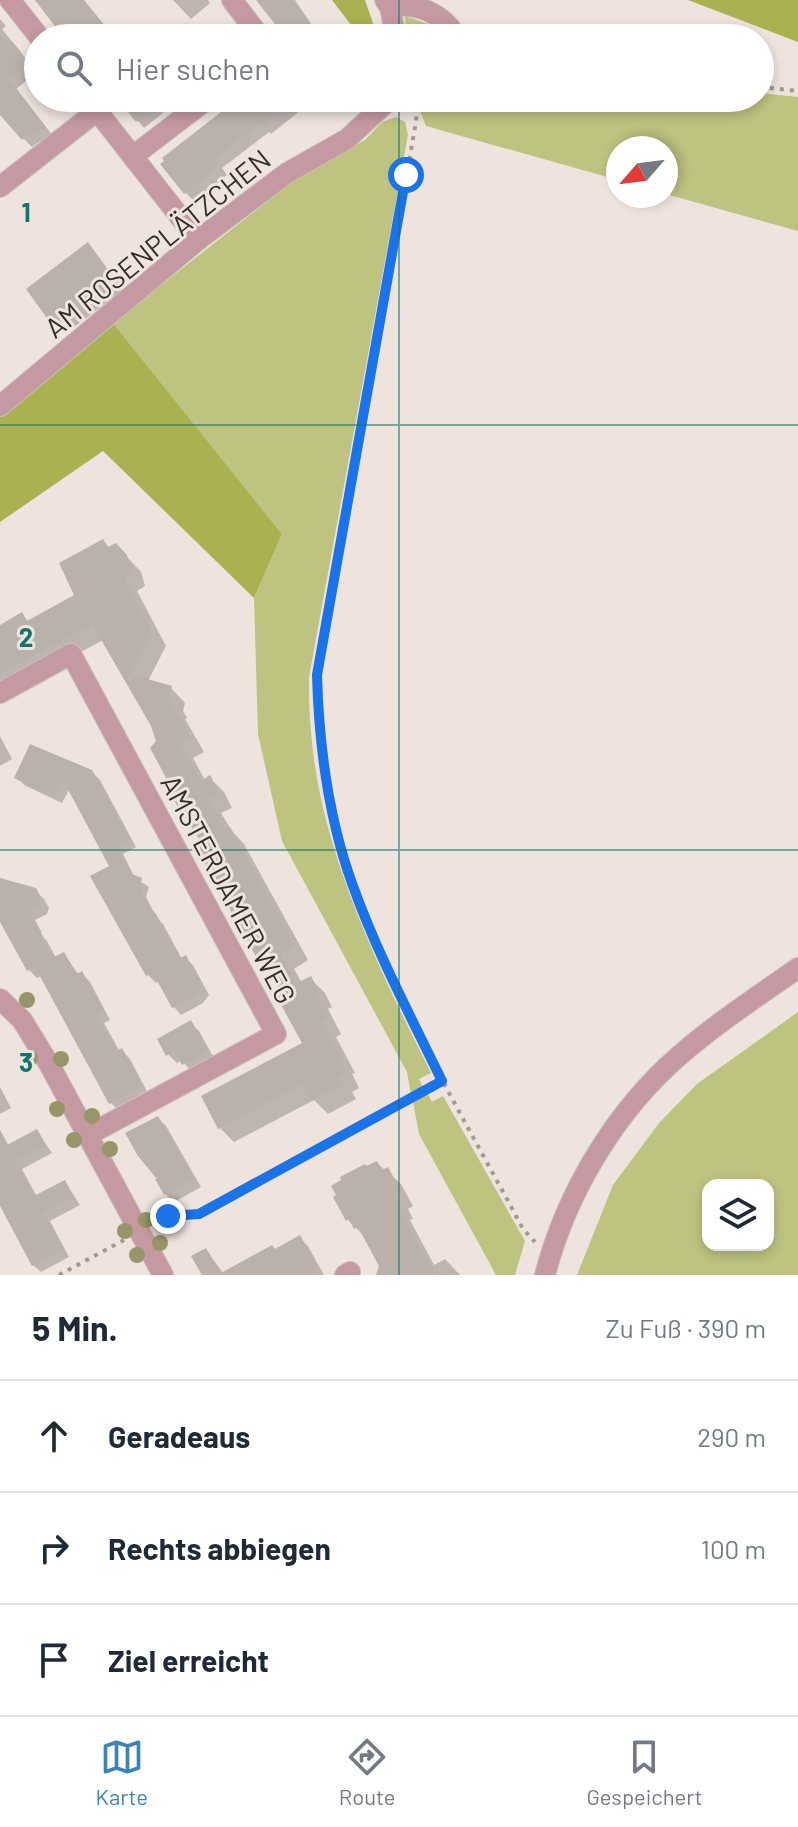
<!DOCTYPE html>
<html lang="de">
<head>
<meta charset="utf-8">
<style>
	body { margin:0; font-family:Barlow,sans-serif; background:#f6f6f7; color:#1f2937 }
	.controls { position:absolute; right:24px; bottom:24px; display:grid; overflow:hidden; border-radius:16px; box-shadow:0 4px 12px #0003 }
	.controls button { width:72px; height:72px; display:grid; place-items:center; padding:0; border:0; border-bottom:2px solid #e0e1e3; background:#fff; color:#1f2937; font:40px sans-serif }
	.compass { position:absolute; left:606px; top:136px; width:72px; height:72px; border-radius:50%; background:#fff; box-shadow:0 4px 12px #0003; rotate:242deg }
	.stop { position:absolute; width:24px; height:24px; margin:-18px; border:6px solid #1a73e8; border-radius:50%; background:#fff }
	.stop.end { background:#1a73e8; border-color:#fff; box-shadow:0 2px 8px #0008 }
	.list { margin:0; padding:0; list-style:none }
	h2 { display:flex; justify-content:space-between; align-items:center; height:104px; margin:0; padding:0 32px; font-size:34px }
	h2 small { font-size:26px; font-weight:400; color:#747a83 }
	.list li { display:grid; grid-template-columns:52px 1fr auto; gap:24px; align-items:center; box-sizing:border-box; height:112px; padding:0 32px; border-top:2px solid #e0e1e3 }
	.list b { display:block; font-size:30px; white-space:nowrap }
	.list em { font-size:26px; font-style:normal; color:#747a83 }
	.icon { flex:none; width:44px; height:44px; fill:none; stroke:currentColor; stroke-width:2; stroke-linecap:round; stroke-linejoin:round }
	.map { position:relative; flex:none; width:798px; height:1275px; overflow:hidden }
	.search { position:absolute; background:#fff; box-shadow:0 4px 12px #0003; left:24px; right:24px; top:24px; height:88px; display:flex; align-items:center; gap:20px; box-sizing:border-box; padding:0 28px; border-radius:44px; color:#747a83; font-size:30px }
	.sheet { height:440px; background:#fff }
	nav { display:flex; justify-content:space-around; align-items:center; box-sizing:border-box; height:112px; border-top:2px solid #e0e1e3; background:#fff; font-size:22px; color:#747a83 }
	nav a { display:grid; justify-items:center; gap:4px }
	nav .on { color:#3a84b8 }
	.map>svg:first-child { display:block }
</style>
</head>
<body>
<div class="map">
<svg width="798" height="1275" viewBox="0 0 798 1275">
	<rect width="100%" height="100%" fill="#eee3dd"/>
	<g fill="#bec380" fill-rule="evenodd">
		<polygon points="405,16 428,24 437,38 406,38"/>
		<polygon points="760,93 798,97 798,231 666,194 666,148 618,148 618,180 426,126 415,98 760,98"/>
		<path d="M396 117 405 122 408 135 309 677C309 695 309 714 311 732 320 850 379 969 431 1073L419 1079 423 1087 411 1094 407 1072 282 841 258 734 254 598 282 534 113 323 293 181 365 140 382 122Z"/>
		<path d="M798 1012V1275H577L613 1185 659 1123 697 1084ZM708 1185H768V1245H708Z"/>
		<polygon points="428,1094 432,1102 443,1096 525,1241 515,1275 496,1275 419,1134 413,1102"/>
	</g>
	<g fill="#abb150">
		<polygon points="332,0 365,0 378,38 361,38"/>
		<polygon points="688,0 798,0 798,42"/>
		<polygon points="113,323 282,534 254,598 103,451 0,522 0,417"/>
	</g>
	<g fill="#0003">
		<polygon points="173,0 208,0 210,3 191,19"/>
		<polygon points="259,0 295,0 320,37 323,35 325,38 290,38"/>
		<polygon points="0,19 6,26 2,29 30,64 26,68 32,76 16,89 53,136 43,144 40,141 32,147 23,138 0,93"/>
		<polygon points="119,98 152,98 163,113 144,128"/>
		<polygon points="242,98 316,98 271,134 269,132 222,168 227,175 194,201 185,192"/>
		<polygon points="87,245 124,289 65,334 50,319"/>
		<polygon points="103,542 110,548 116,545 141,572 145,586 137,591 166,646 148,681 171,688 185,703 183,711 187,718 185,719 204,752 193,758 205,780 210,778 224,792 232,808 221,813 232,831 244,844 308,960 294,969 302,983 310,978 325,993 332,1007 328,1009 341,1034 336,1037 355,1073 352,1074 359,1088 352,1092 356,1099 328,1114 314,1100 234,1142 219,1127 305,1044 282,990 275,977 261,963 204,843 173,786 152,726 103,640 0,696 0,626 22,615 29,622 77,596"/>
		<polygon points="0,736 12,759 0,766"/>
		<polygon points="91,771 100,780 136,847 123,854 135,878 149,887 146,897 157,918 163,924 182,959 185,958 193,965 209,995 203,1003 181,1015 174,1007 159,981 156,983 148,975 111,867 70,788 62,803 24,785 17,777"/>
		<polygon points="0,878 35,890 44,899 49,908 47,914 35,920 42,933 0,920"/>
		<polygon points="39,933 47,941 56,958 63,954 79,975 82,974 90,982 110,1020 104,1023 120,1052 122,1051 130,1059 149,1095 119,1111 111,1103 42,976 37,978 29,970"/>
		<polygon points="191,1023 199,1031 215,1060 192,1073 182,1060 177,1063 168,1054"/>
		<polygon points="0,1087 11,1108 0,1114"/>
		<polygon points="158,1118 166,1126 201,1187 174,1202 165,1194"/>
		<polygon points="0,1130 9,1146 37,1131 52,1153 22,1169 37,1197 65,1182 80,1205 50,1221 69,1257 41,1272 33,1265 0,1202"/>
		<polygon points="377,1163 401,1184 413,1206 408,1209 413,1219 410,1220 434,1265 445,1259 460,1275 380,1275 381,1266 365,1237 348,1220 336,1198 367,1168"/>
		<polygon points="299,1238 308,1246 324,1275 205,1275 206,1250 224,1274"/>
	</g>
	<g fill="#bab1ab">
		<polygon points="35,0 84,0 115,38 64,38"/>
		<polygon points="256,0 292,0 322,38 286,38"/>
		<polygon points="0,34 8,44 12,41 23,55 18,58 25,66 9,79 46,127 33,137 30,133 22,140 0,115"/>
		<polygon points="117,98 167,98 136,122"/>
		<polygon points="239,98 299,98 261,127 259,124 215,159 220,165 184,194 160,164 164,161 162,158"/>
		<polygon points="88,242 111,274 49,321 26,289"/>
		<polygon points="103,539 108,547 116,543 127,555 132,572 124,576 152,631 127,681 137,676 172,686 170,695 174,703 172,704 191,737 180,743 201,781 210,775 219,793 208,798 226,829 230,827 295,945 281,954 297,983 311,976 319,992 315,994 328,1019 323,1022 342,1058 339,1059 346,1073 339,1077 343,1084 312,1101 303,1084 218,1129 201,1096 302,1043 274,992 279,989 265,961 260,964 195,845 201,842 166,788 170,785 150,748 156,741 151,726 92,624 0,674 0,625 22,612 27,621 74,595 59,563"/>
		<polygon points="30,744 92,770 130,839 116,846 132,874 142,878 140,888 150,908 156,914 180,958 186,955 202,987 198,989 196,996 172,1008 153,973 146,976 90,876 109,866 63,780 55,797 14,778"/>
		<polygon points="0,878 36,888 41,898 39,906 29,911 54,957 64,952 77,974 82,971 104,1011 97,1015 117,1051 122,1048 142,1086 109,1104 35,967 27,971 0,922"/>
		<polygon points="191,1020 208,1051 182,1065 174,1051 166,1056 157,1039"/>
		<polygon points="158,1116 194,1179 164,1195 155,1179 157,1179 138,1156 125,1133"/>
		<polygon points="37,1129 46,1145 15,1161 25,1179 34,1196 65,1180 74,1197 43,1213 63,1249 32,1266 0,1206 0,1132 7,1145"/>
		<polygon points="377,1161 382,1170 388,1167 401,1191 395,1194 400,1204 397,1206 435,1275 376,1275 379,1266 358,1227 354,1229 349,1219 346,1221 333,1197 336,1195 331,1186 341,1180 340,1177 365,1164 366,1166"/>
		<polygon points="300,1235 317,1267 304,1275 202,1275 191,1256 206,1248 221,1273 272,1245 275,1249"/>
	</g>
	<g fill="none" stroke-linecap="round" stroke-linejoin="round">
		<g stroke="#c9bfba" stroke-width="22">
			<g id="street">
				<polyline points="10,0 40,38"/>
				<polyline points="232,0 261,38"/>
				<polyline points="385,0 390,7 396,38"/>
				<path d="M390 7C418 2 444 14 457 38"/>
				<polyline points="87,98 198,240"/>
				<polyline points="133,156 209,98"/>
				<polyline points="0,187 97,111"/>
				<polyline points="0,406 198,240 287,173 347,139 386,103 388,98"/>
				<polyline points="0,693 71,654 276,1034 88,1135"/>
				<polyline points="0,999 22,1020 49,1064 163,1275"/>
				<polyline points="345,1275 350,1272"/>
				<path d="M545 1275C566 1193 616 1110 680 1055 717 1023 758 996 798 968"/>
			</g>
		</g>
		<g stroke="#a19994" stroke-width="4" stroke-dasharray="4 6" stroke-linecap="butt">
			<path d="M475 31C495 24 520 33 539 38"/>
			<polyline points="760,87 798,91"/>
			<path d="M411 98 417 108 416 122 317 675C318 723 321 773 333 820 371 966 453 1097 523 1229L535 1242"/>
			<polyline points="462,104 464,98"/>
			<polyline points="156,1223 168,1216 199,1214 442,1081"/>
			<polyline points="59,1275 124,1240"/>
		</g>
		<use href="#street" stroke="#c599a2" stroke-width="20"/>
	</g>
	<g fill="#989569">
		<circle cx="27" cy="1000" r="8"/>
		<circle cx="30" cy="1058" r="8"/>
		<circle cx="61" cy="1059" r="8"/>
		<circle cx="57" cy="1109" r="8"/>
		<circle cx="92" cy="1116" r="8"/>
		<circle cx="74" cy="1140" r="8"/>
		<circle cx="110" cy="1149" r="8"/>
		<circle cx="146" cy="1220" r="8"/>
		<circle cx="125" cy="1231" r="8"/>
		<circle cx="160" cy="1243" r="8"/>
		<circle cx="137" cy="1255" r="8"/>
	</g>
	<g fill="none" stroke-linecap="round" stroke-linejoin="round">
		<path stroke="#1a73e8" stroke-width="10" d="M168 1216 199 1214 442 1081C411 1017 377 953 353 886 328 818 319 746 317 675L406 175"/>
	</g>
	<path fill="none" stroke="#0f766e" stroke-width="2" stroke-opacity="0.55" d="M399 0V38M399 98V1275M0 425H798M0 850H798"/>
	<g text-anchor="middle" dominant-baseline="central" stroke-width="6" stroke-linejoin="round" paint-order="stroke">
		<g font-size="28" fill="#332e2c" stroke="#eee3dd">
			<text transform="translate(157 243) rotate(-39)">AM ROSENPLÄTZCHEN</text>
			<text transform="translate(229 889) rotate(62)">AMSTERDAMER WEG</text>
		</g>
	</g>
	<g font-size="26" text-anchor="middle" font-weight="bold" fill="#0f766e" stroke="#eee3dd" stroke-width="6" stroke-linejoin="round" paint-order="stroke">
		<text x="26" y="222">1</text>
		<text x="26" y="647">2</text>
		<text x="26" y="1072">3</text>
	</g>
</svg>
<div class="controls">
<button><svg class="icon" aria-label="layers" viewBox="0 0 24 24"><path d="M12 4l9 5-9 5-9-5zM3 14l9 5 9-5"/></svg></button>
</div>
<svg class="compass" viewBox="-18 -18 36 36"><path d="M0-13l5 13h-10z" fill="#e53935"/><path d="M0 13l5-13h-10z" fill="#747a83"/></svg>
<div class="stop" style="left:406px;top:175px"></div>
<div class="stop end" style="left:168px;top:1216px"></div>
<div class="search"><svg class="icon" aria-label="search" viewBox="0 0 24 24"><circle cx="10" cy="10" r="6"/><path d="M15 15l6 6"/></svg>Hier suchen</div>
</div>
<section class="sheet">
<h2>5 Min.<small>Zu Fuß · 390 m</small></h2>
<ul class="list">
<li><svg class="icon" aria-label="ahead" viewBox="0 0 24 24"><path d="M12 20V5M6 11l6-6 6 6"/></svg><div><b>Geradeaus</b></div><em>290 m</em></li>
<li><svg class="icon" aria-label="right" viewBox="0 0 24 24"><path d="M7 20v-9h11M14 6l5 5-5 5"/></svg><div><b>Rechts abbiegen</b></div><em>100 m</em></li>
<li><svg class="icon" aria-label="arrive" viewBox="0 0 24 24"><path d="M6 21V4h12l-3 4 3 4H6"/></svg><div><b>Ziel erreicht</b></div></li>
</ul>
</section>
<nav>
<a class="on"><svg class="icon" aria-label="map" viewBox="0 0 24 24"><path d="M3 6l6-2 6 2 6-2v14l-6 2-6-2-6 2zM9 4v14M15 6v14"/></svg>Karte</a>
<a><svg class="icon" aria-label="directions" viewBox="0 0 24 24"><path d="M12 3l9 9-9 9-9-9zM9 14v-3h6M13 9l2 2-2 2"/></svg>Route</a>
<a><svg class="icon" aria-label="saved" viewBox="0 0 24 24"><path d="M7 4h10v16l-5-4-5 4z"/></svg>Gespeichert</a>
</nav>
</body>
</html>
